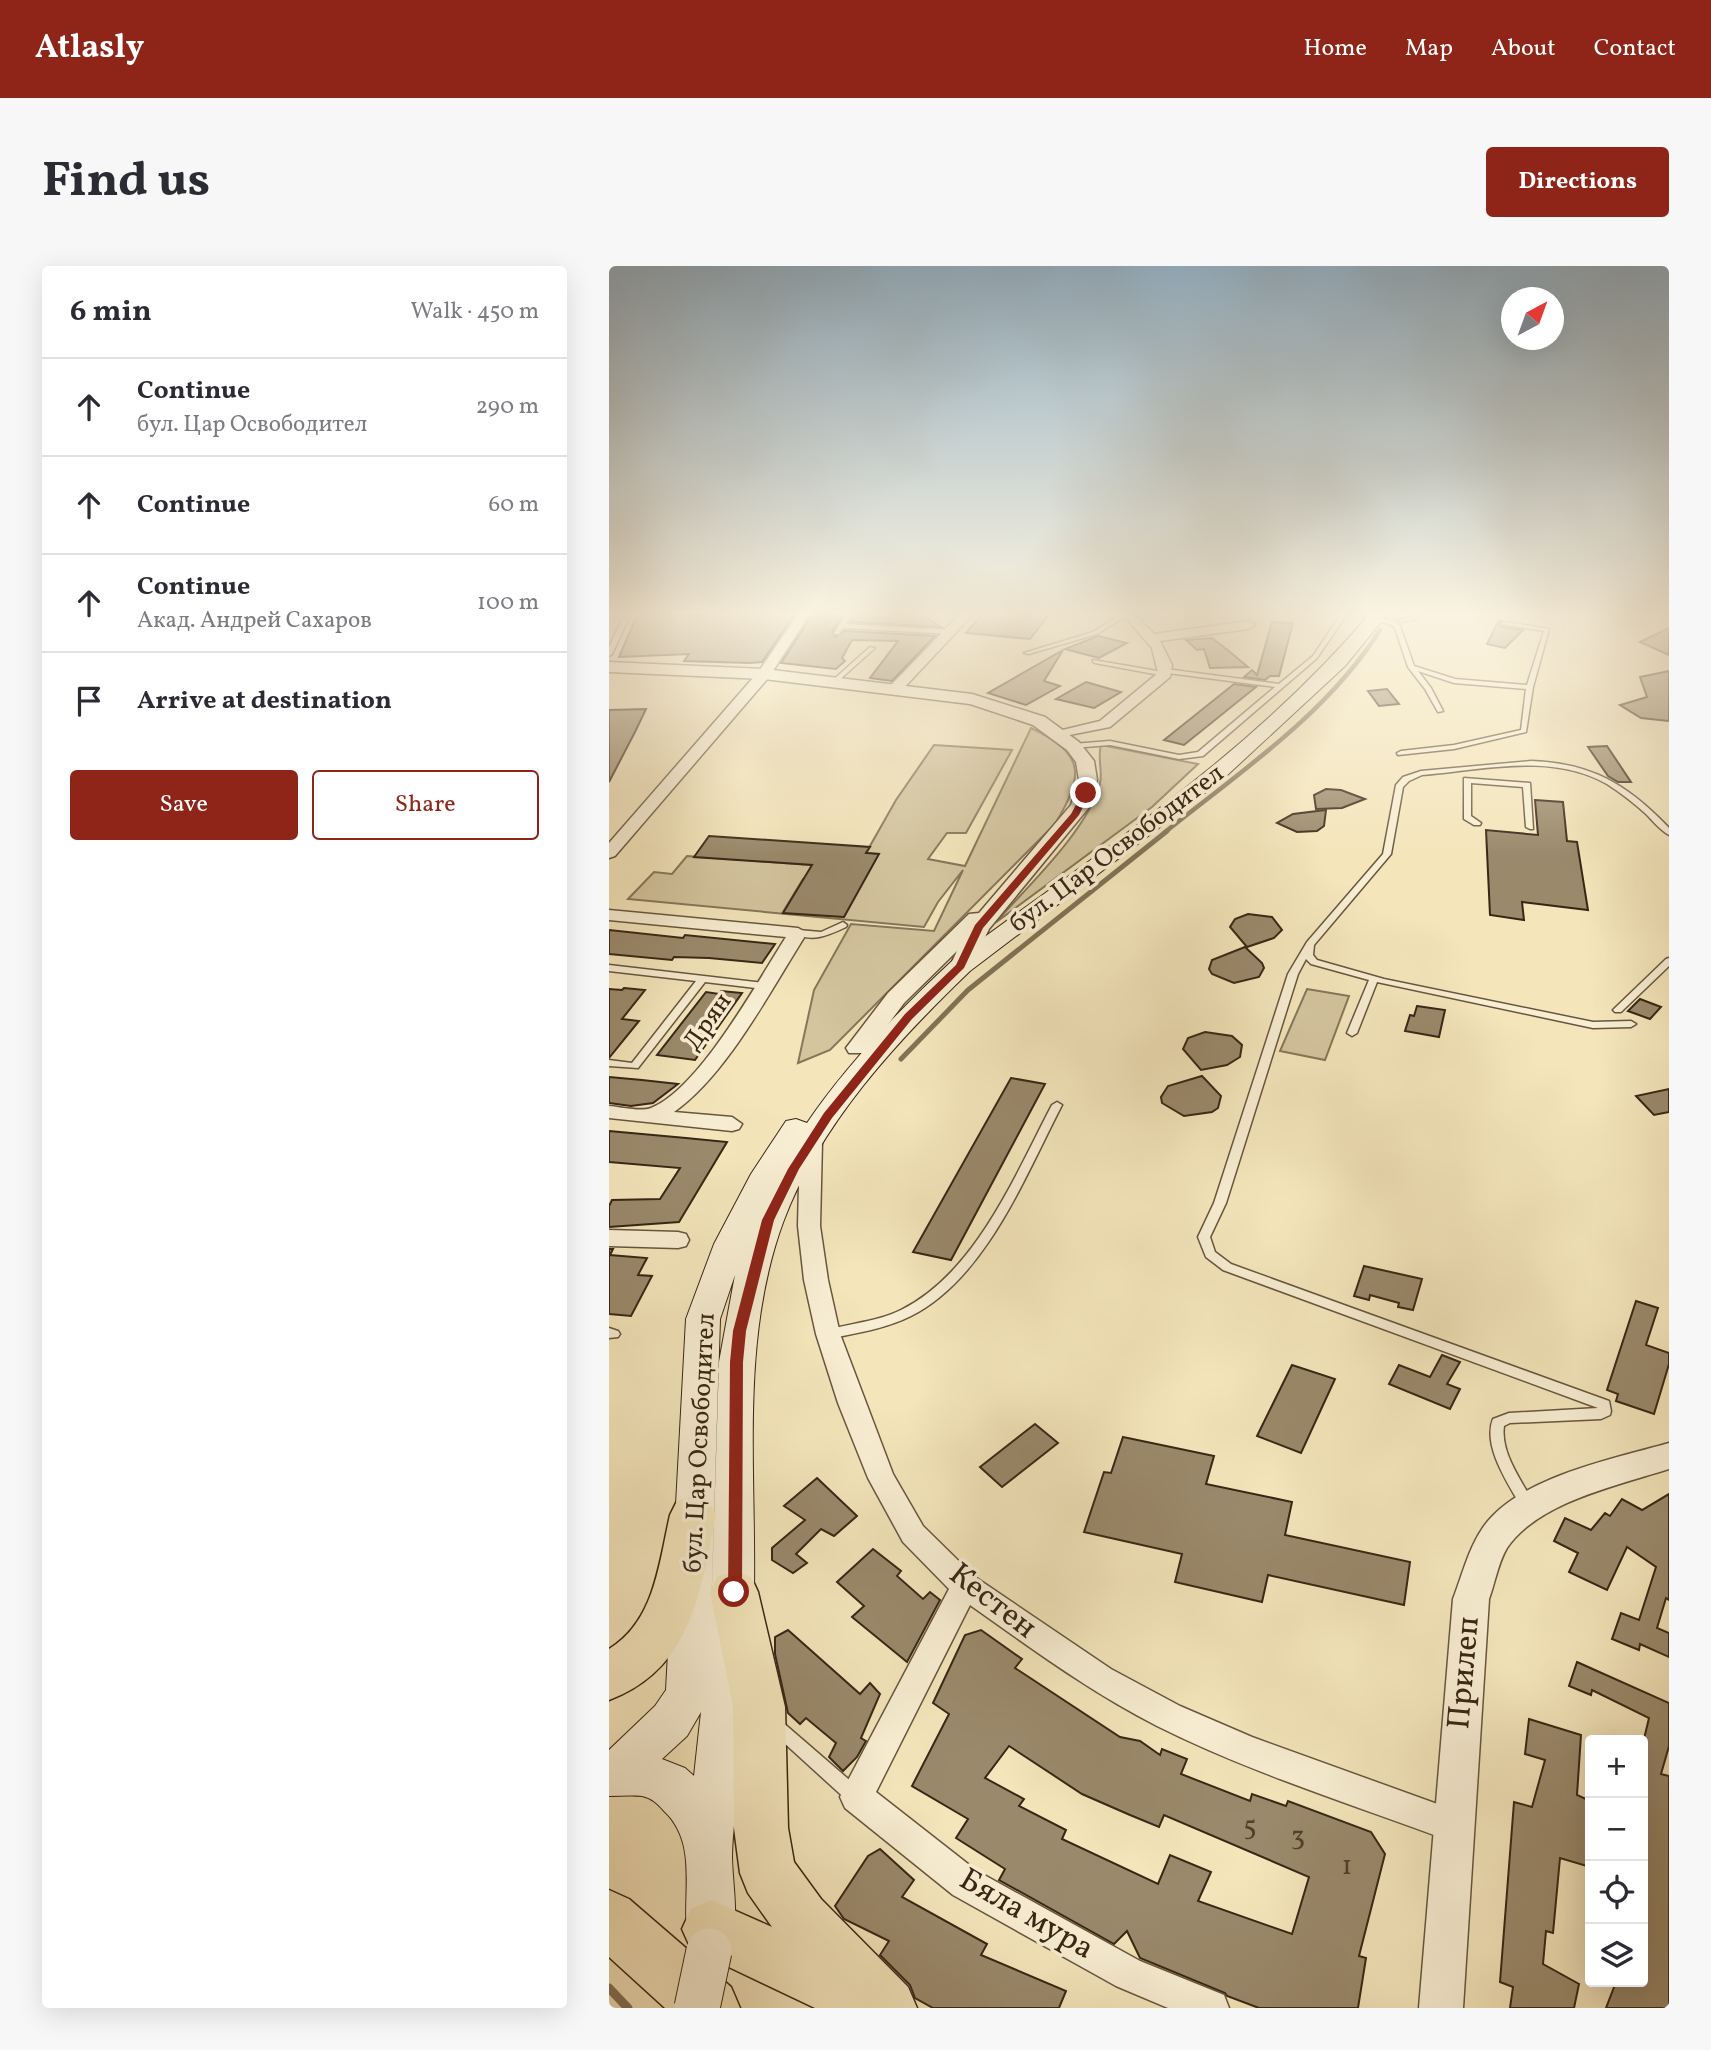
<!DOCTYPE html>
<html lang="en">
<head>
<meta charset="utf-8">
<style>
	body { margin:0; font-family:Vollkorn,serif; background:#f7f7f7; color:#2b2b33 }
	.controls { position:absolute; right:21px; bottom:21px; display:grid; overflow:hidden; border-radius:7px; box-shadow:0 7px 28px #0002 }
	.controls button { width:63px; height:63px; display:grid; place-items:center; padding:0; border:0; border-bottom:2px solid #e1e1e2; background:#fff; color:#2b2b33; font:35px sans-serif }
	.compass { position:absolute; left:892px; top:21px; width:63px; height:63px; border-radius:50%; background:#fff; box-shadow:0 7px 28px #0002; rotate:41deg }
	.stop { position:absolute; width:21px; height:21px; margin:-16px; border:5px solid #8f2418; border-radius:50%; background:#fff }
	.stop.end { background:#8f2418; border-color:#fff; box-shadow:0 2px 7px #0008 }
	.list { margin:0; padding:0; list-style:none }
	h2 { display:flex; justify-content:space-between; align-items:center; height:91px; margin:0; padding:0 28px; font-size:30px }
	h2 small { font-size:23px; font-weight:400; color:#7c7c81 }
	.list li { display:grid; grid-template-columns:46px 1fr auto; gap:21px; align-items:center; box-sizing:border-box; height:98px; padding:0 28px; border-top:2px solid #e1e1e2 }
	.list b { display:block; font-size:26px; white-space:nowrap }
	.list p { margin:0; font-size:23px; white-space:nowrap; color:#7c7c81 }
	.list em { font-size:23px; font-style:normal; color:#7c7c81 }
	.actions { display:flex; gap:14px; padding:21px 28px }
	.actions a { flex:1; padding:16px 0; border:2px solid #8f2418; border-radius:7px; text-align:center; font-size:24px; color:#8f2418 }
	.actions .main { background:#8f2418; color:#fff }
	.icon { flex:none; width:38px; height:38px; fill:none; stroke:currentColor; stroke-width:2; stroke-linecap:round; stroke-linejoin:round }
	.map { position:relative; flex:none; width:1060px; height:1742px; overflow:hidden; border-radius:7px }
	header { display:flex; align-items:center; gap:42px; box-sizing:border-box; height:98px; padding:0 35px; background:#8f2418; color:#fff }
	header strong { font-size:33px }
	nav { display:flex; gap:38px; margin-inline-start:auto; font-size:24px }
	.intro { display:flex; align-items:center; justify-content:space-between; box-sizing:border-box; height:168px; padding:0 42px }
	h1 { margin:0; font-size:49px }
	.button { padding:18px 32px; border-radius:7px; background:#8f2418; color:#fff; font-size:24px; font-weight:700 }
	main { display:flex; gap:42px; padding:0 42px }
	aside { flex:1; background:#fff; border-radius:7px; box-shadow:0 7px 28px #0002 }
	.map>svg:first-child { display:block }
</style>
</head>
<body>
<header>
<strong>Atlasly</strong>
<nav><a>Home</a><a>Map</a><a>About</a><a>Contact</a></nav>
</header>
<div class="intro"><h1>Find us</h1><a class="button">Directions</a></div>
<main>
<aside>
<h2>6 min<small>Walk · 450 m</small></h2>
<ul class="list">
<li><svg class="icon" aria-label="ahead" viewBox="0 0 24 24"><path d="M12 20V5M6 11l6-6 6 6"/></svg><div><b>Continue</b><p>бул. Цар Освободител</p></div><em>290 m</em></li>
<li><svg class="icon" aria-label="ahead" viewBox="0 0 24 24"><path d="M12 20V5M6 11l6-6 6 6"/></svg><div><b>Continue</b></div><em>60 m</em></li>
<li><svg class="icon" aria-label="ahead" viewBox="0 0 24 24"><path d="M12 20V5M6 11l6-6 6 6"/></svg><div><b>Continue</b><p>Акад. Андрей Сахаров</p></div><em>100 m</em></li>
<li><svg class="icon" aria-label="arrive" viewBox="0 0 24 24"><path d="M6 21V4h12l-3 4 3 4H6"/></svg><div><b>Arrive at destination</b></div></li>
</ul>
<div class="actions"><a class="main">Save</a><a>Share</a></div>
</aside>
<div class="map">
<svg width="1060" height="1742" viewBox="0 0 1060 1742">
	<rect width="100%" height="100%" fill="#f4e5bb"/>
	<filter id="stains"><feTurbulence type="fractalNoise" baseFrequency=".00286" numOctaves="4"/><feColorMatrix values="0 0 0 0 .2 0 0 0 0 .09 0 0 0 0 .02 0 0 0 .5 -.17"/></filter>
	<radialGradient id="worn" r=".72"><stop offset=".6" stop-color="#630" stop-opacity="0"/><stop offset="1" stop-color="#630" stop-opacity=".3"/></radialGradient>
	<g fill="#d4c59f" stroke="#86765a" stroke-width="2">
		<path d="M422 462C477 488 475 510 446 558L221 784 189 797 205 724 242 658 325 665 354 604 329 636 315 661 19 633 45 606 63 608 78 590 217 600 208 614 194 613 174 646 235 651 269 588 257 587 287 534 325 479 403 484 357 567H338L319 593 356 600Z"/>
		<path d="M492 479 589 498 543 541 386 657C418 621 480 563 491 517 494 505 488 492 492 479Z"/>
		<polygon points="698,723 740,730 716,794 671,785"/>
	</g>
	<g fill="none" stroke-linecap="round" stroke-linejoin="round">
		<g stroke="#827257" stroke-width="4.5">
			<polyline points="783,349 785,345"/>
			<path d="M555 567C631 506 719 447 771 364"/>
		</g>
		<polyline stroke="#827257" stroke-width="5" points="292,793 359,724 558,565"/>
		<polyline stroke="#827257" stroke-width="9" points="0,1722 19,1742"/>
	</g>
	<g fill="#9a896b" stroke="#382615" stroke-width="2" fill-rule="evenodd">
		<polygon points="30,345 58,345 55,350 104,349 106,345 188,345 153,396 141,397 75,395 80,388 10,391"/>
		<polygon points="206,345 236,345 223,366 226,371 235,365 326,370 283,415 261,412 289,375 243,374 233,392 236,395 227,403 172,397"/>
		<polygon points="248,345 307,345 332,361 242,356"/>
		<polygon points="376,345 443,345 421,373 357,367"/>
		<polygon points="890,354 893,355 890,358 893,361 914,364 896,382 878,378"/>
		<polygon points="663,356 684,357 670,410 661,410 656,414 635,411 643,404 648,409"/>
		<polygon points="1060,362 1060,389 1031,376"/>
		<polygon points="489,370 518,377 490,392 456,383"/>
		<polygon points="603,372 621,386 639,401 601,402 595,383 588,384 577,374"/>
		<polygon points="454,384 435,415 451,420 417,439 379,427"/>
		<polygon points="1060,405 1060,455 1032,452 1011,439 1038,431 1031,411"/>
		<polygon points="477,416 512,426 485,442 447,433"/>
		<polygon points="625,418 647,421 575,479 555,474"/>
		<polygon points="778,423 790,438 770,440 759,425"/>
		<polygon points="37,443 26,466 0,516 0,444"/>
		<polygon points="998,480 1022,516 1009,516 999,510 979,481"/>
		<polygon points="717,523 732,524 756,533 733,542 707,543 705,529"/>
		<polygon points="926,534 954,536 958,575 968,576 979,644 913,636 915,654 881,649 877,564 929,569"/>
		<polygon points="717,544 715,560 708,565 688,566 668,557 684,548"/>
		<polygon points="100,570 261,581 257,587 270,588 235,651 174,647 203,599 85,591"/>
		<polygon points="639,648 663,651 673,664 665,672 638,681 621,661 626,653"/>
		<polygon points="0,664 74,672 76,669 166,678 153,697 100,692 65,691 63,694 0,688"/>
		<polygon points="636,681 653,697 655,702 650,711 625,717 603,708 600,703 603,694"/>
		<polygon points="15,722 36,724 13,753 30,755 0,792 0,723 13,724"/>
		<polygon points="112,725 133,727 86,794 48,789 97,726 110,728"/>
		<polygon points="1031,733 1052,741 1041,753 1019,745"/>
		<polygon points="808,740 836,744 830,771 796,765 801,749 805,750"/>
		<polygon points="596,766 623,770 633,779 631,791 618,799 592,804 574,783 579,772"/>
		<polygon points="593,810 612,830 609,842 603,846 575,850 553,837 552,831 559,820"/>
		<polygon points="0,811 33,814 69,818 44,837 22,840 0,837"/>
		<polygon points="402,812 436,818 342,994 304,986"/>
		<polygon points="1060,823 1060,846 1045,849 1027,830"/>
		<polygon points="0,865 77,872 118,876 70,956 0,961 0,940 3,934 51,933 71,902 0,896"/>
		<polygon points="0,983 4,983 1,989 38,992 29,1009 43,1010 22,1050 0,1048"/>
		<polygon points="755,1000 813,1013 804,1044 789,1041 790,1037 761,1029 760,1034 745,1030"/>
		<polygon points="1027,1035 1049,1042 1037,1079 1060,1087 1060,1098 1045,1148 1007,1135 1009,1128 998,1124"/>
		<polygon points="833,1089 851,1096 838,1118 851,1123 841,1143 780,1118 790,1099 821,1111"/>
		<polygon points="683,1099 726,1113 692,1187 648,1170"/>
		<polygon points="426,1158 449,1177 393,1221 371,1201"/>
		<polygon points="514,1171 605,1190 597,1218 683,1236 676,1269 801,1296 795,1339 659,1309 653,1336 566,1316 573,1288 475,1266 495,1206 502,1207"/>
		<polygon points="208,1212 248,1250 225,1270 212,1263 187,1288 198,1297 184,1307 163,1294 163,1282 196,1254 175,1240"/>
		<polygon points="1060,1228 1060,1334 1057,1332 1048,1362 1060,1367 1060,1391 1031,1378 1030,1384 1003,1373 1012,1347 1030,1354 1047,1301 1018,1281 998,1324 960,1306 969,1287 945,1275 956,1252 982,1264 996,1247 1001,1250 1013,1233 1033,1244"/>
		<polygon points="264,1283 292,1305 288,1310 314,1333 321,1326 331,1334 298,1396 243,1351 255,1340 228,1316"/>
		<polygon points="179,1364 251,1428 261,1417 271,1428 252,1472 257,1475 248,1491 234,1505 220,1491 227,1477 197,1452 191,1458 179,1447 166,1388 166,1371"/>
		<path d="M372 1364 413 1393 406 1402 511 1471 531 1475 551 1489 553 1483 578 1493 572 1508 641 1535 643 1528 677 1540 679 1535 762 1566 776 1588 750 1690 757 1692 749 1742H650L618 1730 616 1727 531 1692 518 1665 505 1678 390 1614 396 1603 347 1572 359 1553 303 1520 340 1448 324 1437 356 1369ZM400 1480 473 1528 521 1549 550 1561 555 1549 700 1611 683 1668 589 1635 602 1606 561 1589 549 1618 453 1573 457 1564 410 1540 415 1533 376 1512Z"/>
		<polygon points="968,1396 1060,1437 1060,1480 1052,1508 1060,1510 1060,1742 997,1742 1007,1716 1034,1716 1034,1477 1040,1452 983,1424 982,1429 960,1420"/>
		<polygon points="920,1453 972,1469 968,1529 981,1535 981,1601 951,1592 944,1667 937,1665 934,1698 970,1718 965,1742 901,1742 904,1721 891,1716 905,1536 923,1541 936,1494 916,1488"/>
		<polygon points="271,1583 305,1614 293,1631 378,1678 372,1689 457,1725 450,1742 324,1742 306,1732 301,1719 271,1689 280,1675 235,1653 226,1640 259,1590"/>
	</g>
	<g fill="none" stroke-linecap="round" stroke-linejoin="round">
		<g stroke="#67563e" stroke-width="3">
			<g id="service">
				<polygon points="17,345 23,345 3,388 0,390 0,381"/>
				<polygon points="239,345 245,345 237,358 343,364 346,366 343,368 234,362 230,368 226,368 225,367"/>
				<polygon points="517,345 524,345 488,368 420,388 415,387 484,366"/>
				<polygon points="734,345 740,345 708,392 594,490 570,493 501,479 464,482 460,480 464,478 501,475 570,489 589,486 666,421 559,407 556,410 486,397 484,396 484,394 554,406 557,403 670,418 704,390"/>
				<polygon points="809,345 815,345 807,353 793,356 790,354 803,351"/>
				<polygon points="759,350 785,355 791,360 805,400 846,413 918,419 935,365 893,358 896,356 940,363 924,421 917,466 845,483 789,489 788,487 792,485 845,479 912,464 917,423 845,417 809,405 822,422 834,445 829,446 816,423 799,401 786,362 781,358 757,353 756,352"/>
				<polygon points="261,381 266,382 228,416 224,416 224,414"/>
				<path d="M922 495C983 497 1019 519 1060 562V569C1051 564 1044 555 1037 548 1025 537 1012 527 998 518 942 486 874 504 813 509L800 515 794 521 782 588 705 679 704 689 708 694 775 713 984 756 1022 755 1027 758 1022 761 984 762 768 716 748 767 743 770 738 767 760 714 702 698 697 693 689 708 617 937 601 971 606 986 622 998 1000 1135 1002 1145 1001 1149 992 1153 901 1157 895 1160C891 1187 913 1215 925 1238L923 1242 918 1244 913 1242C900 1219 873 1180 884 1153L900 1147 989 1142 614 1004 597 991 589 971 605 937 679 708 698 676 774 588 787 519 794 511 812 505Z"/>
				<polygon points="855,512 921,517 924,563 921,563 917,561 914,521 862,517 862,550 872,557 871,559 865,559 855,553"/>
				<path d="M234 656 238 659 237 661C220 669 203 677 185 667L189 664 212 666Z"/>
				<polygon points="1060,692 1060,700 1012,746 1006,746 1004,744 1006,742 1057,693"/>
				<polygon points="0,699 155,717 160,720 155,723 96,716 29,802 0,800 0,794 23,797 87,715 0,705"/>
				<path d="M448 836 453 839C416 910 377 1012 302 1050 276 1063 247 1067 219 1073L215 1071 213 1068 215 1065C241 1057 268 1056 292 1044 367 1007 406 909 443 839Z"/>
				<polygon points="0,1062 9,1065 11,1068 9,1071 0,1072"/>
				<polygon points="167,1453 172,1455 252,1524 254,1530 252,1536 246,1538 240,1536 162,1465 159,1460 162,1455"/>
			</g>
		</g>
		<g stroke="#67563e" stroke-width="3">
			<g id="minor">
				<polygon points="191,345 203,345 160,411 6,590 0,592 0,577 150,405"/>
				<polygon points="354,345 367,345 291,426 281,426 281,420"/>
				<polygon points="511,345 523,345 545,368 640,355 646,359 640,363 551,375 563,399 561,411 501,461 445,472 445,466 491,455 549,407 543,382"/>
				<path d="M0 644 189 662 198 667C162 723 119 808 65 846L123 851 133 858 130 863 123 865 0 852V840C11 841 32 846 42 842 91 822 148 716 177 671L0 654Z"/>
				<path d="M202 869 213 876 211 960 219 1014 231 1068 284 1208 314 1260 366 1311 502 1403 571 1440 643 1471 856 1548 860 1560 856 1572 844 1576C745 1539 642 1507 548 1460 481 1426 422 1382 361 1339L267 1526 368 1605 531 1695 615 1729 620 1742H559L507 1720 344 1629 236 1542 231 1531 236 1520 340 1323 294 1276 259 1212 229 1137 207 1068 195 1014 189 960 191 876Z"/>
				<polygon points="0,964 69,966 77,968 80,974 77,980 69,982 0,980"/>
			</g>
		</g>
		<g stroke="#67563e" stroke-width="3">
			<g id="tertiary">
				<polygon points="0,396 155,403 363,428 436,451 470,476 485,495 488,514 481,540 380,663 360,705 352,707 341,700 348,685 295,737 258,787 240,787 237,782 279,727 360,648 370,647 462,539 470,514 467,496 458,484 424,459 361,438 155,413 0,406"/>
				<path d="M1060 1177V1203C1010 1219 929 1236 898 1282 889 1297 886 1317 880 1333L854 1742H810L844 1333C853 1310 859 1284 873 1263 906 1212 1004 1193 1060 1177Z"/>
			</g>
		</g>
		<g stroke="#382615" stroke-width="2">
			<path id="secondary" d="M763 345H781L736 400 613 514 361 705C287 776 212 857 175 954 131 1071 147 1201 145 1323 144 1386 135 1450 130 1513 128 1539 123 1566 123 1592 124 1627 132 1658 118 1691L101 1699 84 1691C65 1647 96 1583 55 1545 49 1538 43 1532 33 1530 22 1529 11 1530 0 1530V1484L46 1440 57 1424 77 1053 105 978 142 908 177 855 187 853 198 857C239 797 290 744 343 695 489 587 646 485 763 345ZM126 1009 110 1096 102 1350 111 1053ZM92 1446 85 1510 76 1502 53 1493 78 1470Z"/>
		</g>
		<g stroke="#382615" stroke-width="3">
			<g id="trunk">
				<path d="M84 1230 100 1235 107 1249C91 1326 83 1403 0 1434V1383C46 1355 50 1297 61 1249L68 1235Z"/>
				<polygon points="125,1305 142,1311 149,1326 176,1441 179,1562 185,1596 212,1633 299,1721 308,1742 206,1742 82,1683 73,1663 82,1643 102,1634 163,1661 139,1627 131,1607 125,1562 124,1441 101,1326 108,1311"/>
				<polygon points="0,1624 20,1633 122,1721 131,1742 56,1742 0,1691"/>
			</g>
		</g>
		<use href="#service" fill="#f8eed3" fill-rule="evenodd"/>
		<use href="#minor" fill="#f8eed3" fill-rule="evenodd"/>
		<use href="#tertiary" fill="#f8eed3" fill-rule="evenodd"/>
		<use href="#secondary" fill="#f8eed3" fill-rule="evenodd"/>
		<use href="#trunk" fill="#f4e5bb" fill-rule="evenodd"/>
		<g stroke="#382615" stroke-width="47" stroke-linecap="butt">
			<polyline id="secondary-bridge" points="88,1742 100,1685"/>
		</g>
		<use href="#secondary-bridge" stroke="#f8eed3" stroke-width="45"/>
	</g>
	<linearGradient id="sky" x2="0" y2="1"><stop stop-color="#93aec0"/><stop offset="0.59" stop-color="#faf3e0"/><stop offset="1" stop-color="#faf3e0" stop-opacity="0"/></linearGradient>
	<rect width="1060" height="589" fill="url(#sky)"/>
	<polygon fill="#8f2418" points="474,526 481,527 470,549 374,662 355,702 303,753 223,852 190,903 165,954 137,1065 134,1096 133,1326 130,1331 119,1331 121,1096 124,1065 153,954 179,903 215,847 296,748 347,699 366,659 462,548"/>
	<g text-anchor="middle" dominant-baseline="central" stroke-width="7" stroke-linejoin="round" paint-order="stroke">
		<g font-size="26" fill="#382615" stroke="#f8eed3">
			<text transform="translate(508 583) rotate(-37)">бул. Цар Освободител</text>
			<text transform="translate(99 756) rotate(-55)">Дрян</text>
			<text transform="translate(91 1177) rotate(-87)">бул. Цар Освободител</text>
		</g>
		<g font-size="28" fill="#503f2a">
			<text x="641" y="1561">5</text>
			<text x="689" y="1571">3</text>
			<text x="738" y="1600">1</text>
		</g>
		<g font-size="32" fill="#382615" stroke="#f8eed3">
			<text transform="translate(383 1336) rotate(38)">Кестен</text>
			<text transform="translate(856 1407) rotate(-85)">Прилеп</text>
			<text transform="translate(417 1649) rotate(30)">Бяла мура</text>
		</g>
	</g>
	<rect width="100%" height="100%" filter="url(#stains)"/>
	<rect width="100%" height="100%" fill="url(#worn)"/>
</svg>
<div class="controls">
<button>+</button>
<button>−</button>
<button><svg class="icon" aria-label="locate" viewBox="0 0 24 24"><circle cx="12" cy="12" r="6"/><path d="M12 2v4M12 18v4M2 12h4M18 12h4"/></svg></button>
<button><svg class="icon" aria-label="layers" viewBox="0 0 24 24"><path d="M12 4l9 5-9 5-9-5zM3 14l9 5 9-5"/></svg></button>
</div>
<svg class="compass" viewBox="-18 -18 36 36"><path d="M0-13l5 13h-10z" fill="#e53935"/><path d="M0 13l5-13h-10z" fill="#7c7c81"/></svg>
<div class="stop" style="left:125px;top:1326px"></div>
<div class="stop end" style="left:477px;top:527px"></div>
</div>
</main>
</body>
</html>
